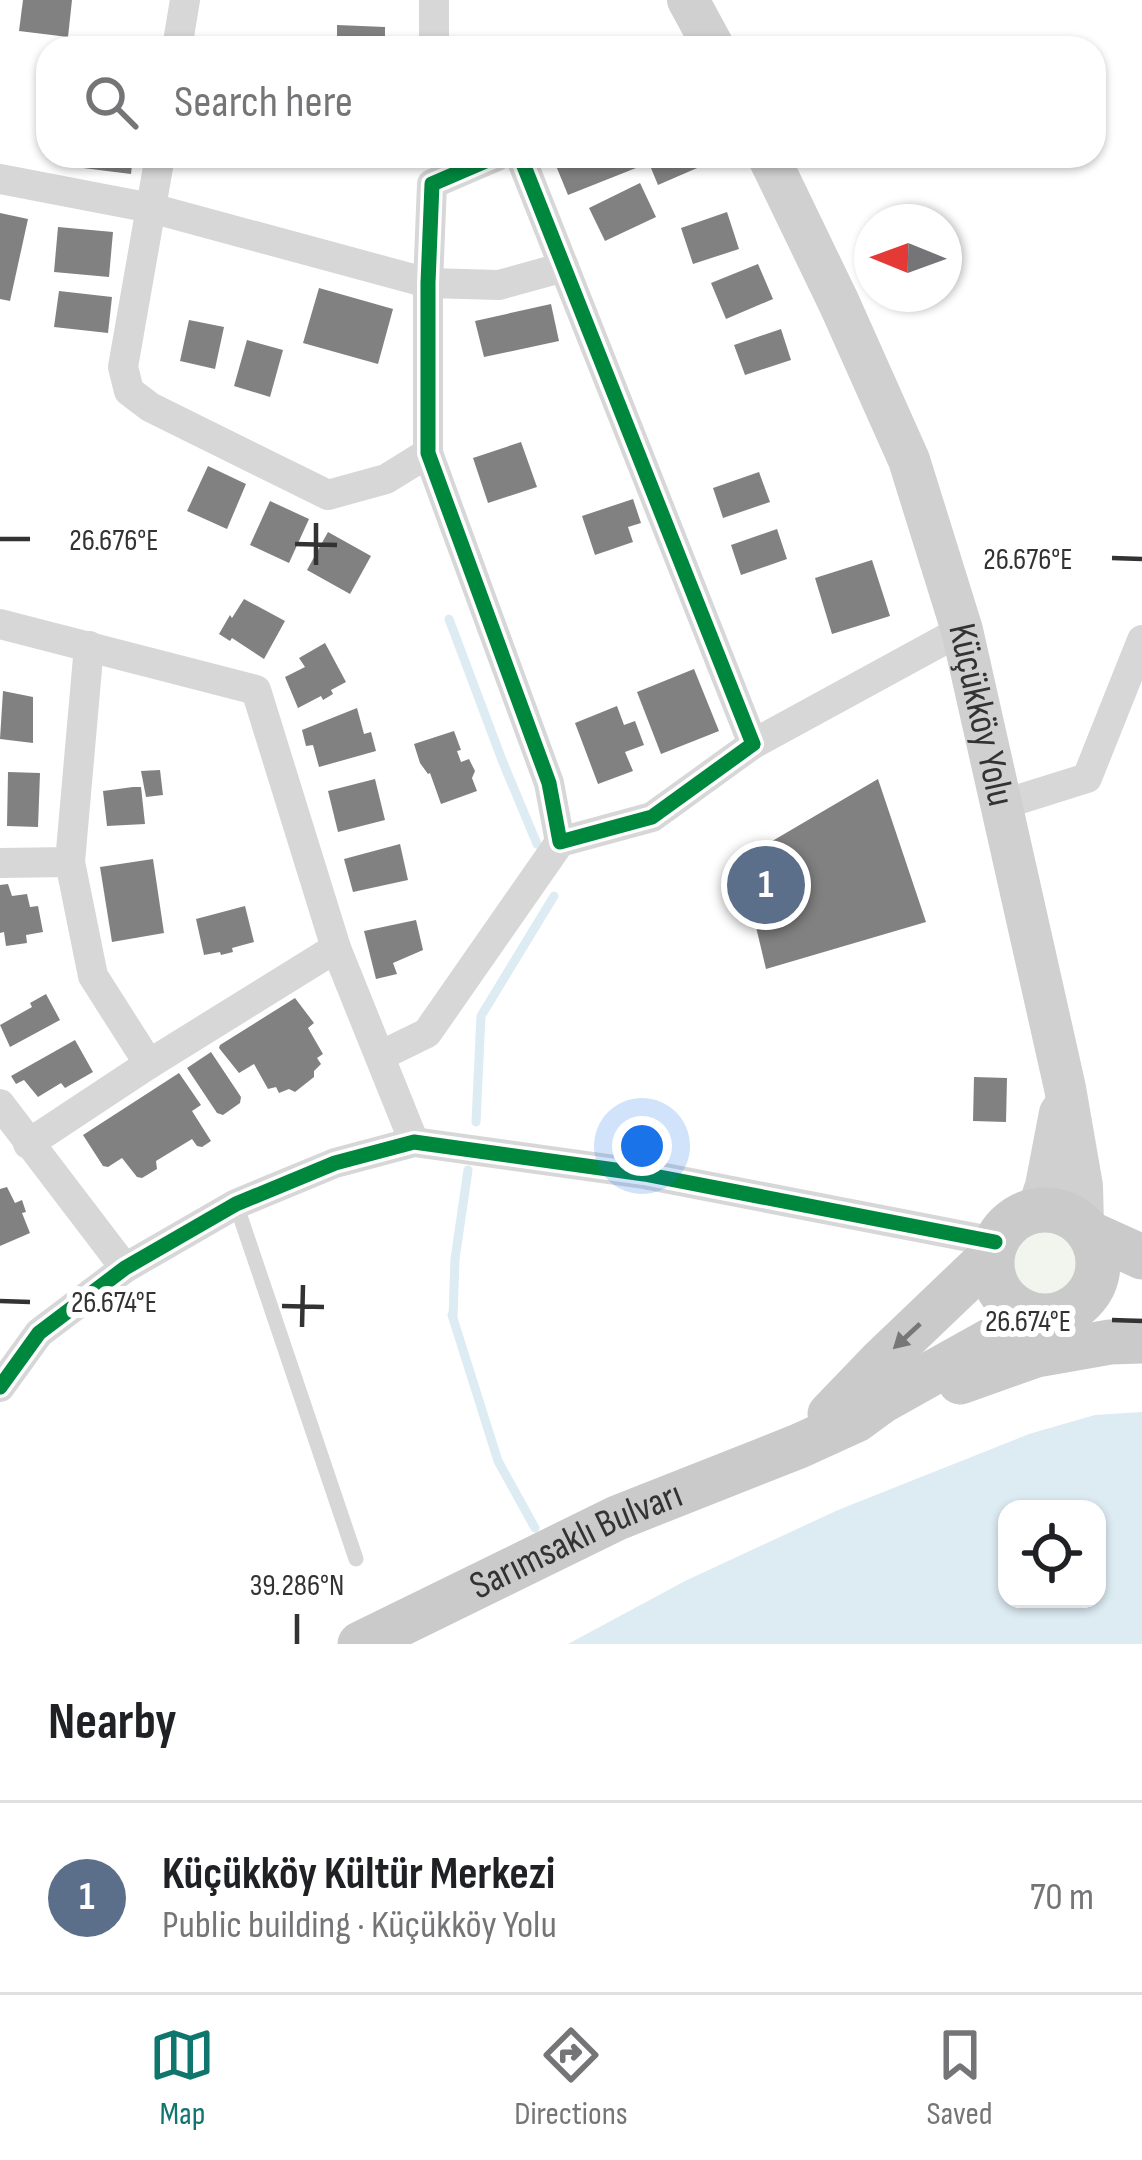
<!DOCTYPE html>
<html lang="en">
<head>
<meta charset="utf-8">
<style>
	body { margin:0; font-family:"Sofia Sans Condensed",sans-serif; background:#f6f6f6; color:#202124 }
	.controls { position:absolute; right:36px; bottom:36px; display:grid; overflow:hidden; border-radius:24px; box-shadow:0 3px 9px #0004 }
	.controls button { width:108px; height:108px; display:grid; place-items:center; padding:0; border:0; border-bottom:3px solid #e0e0e0; background:#fff; color:#202124; font:60px sans-serif }
	.compass { position:absolute; left:854px; top:204px; width:108px; height:108px; border-radius:50%; background:#fff; box-shadow:0 3px 9px #0004; rotate:271deg }
	.you { position:absolute; left:642px; top:1146px; width:42px; height:42px; margin:-30px; border:9px solid #fff; border-radius:50%; background:#1a73e8; box-shadow:0 0 0 18px #1a73e833 }
	.badge { display:grid; place-items:center; width:78px; height:78px; border-radius:50%; background:#0f766e; color:#fff; font-size:39px; font-weight:700 }
	.pin { position:absolute; translate:-50% -50%; border:6px solid #fff; box-shadow:0 3px 12px #0006 }
	.list { margin:0; padding:0; list-style:none }
	h2 { display:flex; justify-content:space-between; align-items:center; height:156px; margin:0; padding:0 48px; font-size:51px }
	h2 small { font-size:39px; font-weight:400; color:#757577 }
	.list li { display:grid; grid-template-columns:78px 1fr auto; gap:36px; align-items:center; box-sizing:border-box; height:192px; padding:0 48px; border-top:3px solid #e0e0e0 }
	.list b { display:block; font-size:45px; white-space:nowrap }
	.list p { margin:0; font-size:39px; white-space:nowrap; color:#757577 }
	.list em { font-size:39px; font-style:normal; color:#757577 }
	.icon { flex:none; width:66px; height:66px; fill:none; stroke:currentColor; stroke-width:2; stroke-linecap:round; stroke-linejoin:round }
	.map { position:relative; flex:none; width:1142px; height:1644px; overflow:hidden }
	.search { position:absolute; background:#fff; box-shadow:0 3px 9px #0004; left:36px; right:36px; top:36px; height:132px; display:flex; align-items:center; gap:30px; box-sizing:border-box; padding:0 42px; border-radius:36px; color:#757577; font-size:45px }
	.sheet { height:348px; background:#fff }
	nav { display:flex; justify-content:space-around; align-items:center; box-sizing:border-box; height:168px; border-top:3px solid #e0e0e0; background:#fff; font-size:33px; color:#757577 }
	nav a { display:grid; justify-items:center; gap:6px }
	nav .on { color:#0f766e }
	.map>svg:first-child { display:block }
</style>
</head>
<body>
<div class="map">
<svg width="1142" height="1644" viewBox="0 0 1142 1644">
	<rect width="100%" height="100%" fill="#fff"/>
	<circle fill="#f1f5ed" cx="1042" cy="1261" r="35"/>
	<path fill="#ddebf3" fill-rule="evenodd" d="M1142 1412V1644H568L685 1581 838 1510 1029 1434 1095 1415ZM1007 1509H1097V1599H1007Z"/>
	<g fill="none" stroke-linecap="round" stroke-linejoin="round">
		<g stroke="#ddebf3" stroke-width="9">
			<polyline points="449,619 502,760 537,844"/>
			<polyline points="476,1122 481,1016 554,896"/>
			<polyline points="468,1170 455,1259 453,1317 452,1315 498,1461 535,1528"/>
		</g>
	</g>
	<g fill="#818181">
		<polygon points="23,0 72,0 68,37 19,31"/>
		<polygon points="337,25 385,27 385,48 337,48"/>
		<polygon points="84,156 133,156 131,174 83,168"/>
		<polygon points="552,156 631,156 636,168 568,195"/>
		<polygon points="646,156 700,156 704,165 658,185"/>
		<polygon points="640,183 656,217 605,241 589,208"/>
		<polygon points="727,212 739,249 693,264 681,228"/>
		<polygon points="0,213 28,219 10,301 0,299"/>
		<polygon points="58,227 113,232 109,277 54,272"/>
		<polygon points="758,264 773,299 726,319 711,283"/>
		<polygon points="319,288 393,309 378,364 303,343"/>
		<polygon points="59,291 112,297 108,333 54,327"/>
		<polygon points="551,304 559,341 484,357 475,321"/>
		<polygon points="189,320 224,327 215,369 180,361"/>
		<polygon points="781,329 791,360 745,375 734,345"/>
		<polygon points="247,340 283,350 270,397 234,386"/>
		<polygon points="521,442 537,487 488,503 473,458"/>
		<polygon points="208,466 246,484 227,529 187,511"/>
		<polygon points="759,472 770,502 723,518 713,488"/>
		<polygon points="633,499 641,523 628,527 633,542 595,555 582,516"/>
		<polygon points="270,501 309,519 289,563 250,545"/>
		<polygon points="777,529 787,559 741,575 731,545"/>
		<polygon points="328,532 371,556 350,594 307,570"/>
		<polygon points="872,560 890,616 832,634 815,578"/>
		<polygon points="244,599 285,621 264,659 232,638 230,641 219,634 230,615 232,618"/>
		<polygon points="325,643 346,682 331,690 333,694 323,700 321,696 298,708 285,677 305,667 299,658"/>
		<polygon points="694,669 719,731 661,754 637,692"/>
		<polygon points="3,691 33,697 33,743 0,739"/>
		<polygon points="617,706 624,725 635,721 644,745 625,752 633,771 598,784 575,723"/>
		<polygon points="357,708 364,734 371,732 376,751 319,767 313,745 306,746 302,730"/>
		<polygon points="454,731 461,750 457,751 461,762 469,759 475,771 472,778 477,791 441,804 430,773 428,774 420,763 414,744"/>
		<polygon points="160,770 163,795 146,797 141,771"/>
		<polygon points="8,772 40,773 38,827 7,826"/>
		<polygon points="375,779 385,820 338,832 328,791"/>
		<polygon points="878,779 926,922 766,969 740,860"/>
		<polygon points="133,787 141,787 145,824 107,826 103,791"/>
		<polygon points="400,844 408,880 353,892 344,859"/>
		<polygon points="153,859 164,933 112,942 100,867"/>
		<polygon points="8,884 12,896 27,894 30,907 38,906 43,932 26,935 27,943 6,946 4,932 0,933 0,885"/>
		<polygon points="245,906 254,942 232,948 233,952 221,955 220,952 204,955 196,919"/>
		<polygon points="416,920 423,950 393,963 397,974 376,979 364,931"/>
		<polygon points="46,994 60,1020 10,1047 0,1025 32,1007 30,1003"/>
		<polygon points="295,998 314,1023 308,1028 323,1054 317,1058 321,1064 314,1071 314,1077 295,1092 289,1089 279,1093 276,1087 268,1089 254,1064 239,1073 219,1048 220,1045"/>
		<polygon points="75,1040 93,1072 65,1088 61,1083 38,1097 24,1080 16,1084 11,1076"/>
		<polygon points="211,1052 241,1097 240,1103 223,1115 217,1113 187,1068"/>
		<polygon points="179,1073 201,1105 192,1111 211,1141 202,1147 197,1146 192,1139 156,1161 157,1169 142,1178 137,1177 122,1158 108,1167 103,1166 83,1135"/>
		<polygon points="974,1077 1007,1078 1006,1122 973,1121"/>
		<polygon points="7,1187 15,1203 22,1200 26,1212 22,1213 30,1233 0,1246 0,1189"/>
	</g>
	<g fill="none" stroke-linecap="round" stroke-linejoin="round">
		<polyline stroke="#d7d7d7" stroke-width="15" points="236,1204 356,1559"/>
		<g stroke="#d7d7d7" stroke-width="30">
			<polyline points="177,48 185,0"/>
			<polyline points="434,48 434,0"/>
			<polyline points="160,156 123,367 129,391 150,407 328,495 386,479 428,453"/>
			<polyline points="497,156 432,184 428,283 428,453 549,783 560,842 652,817 753,744 520,156"/>
			<polyline points="0,179 151,208 428,283 499,285 564,267"/>
			<polyline points="0,624 256,690 336,948 414,1142"/>
			<polyline points="89,646 70,862 93,976 149,1064"/>
			<polyline points="753,744 962,630"/>
			<polyline points="1001,805 1087,778 1142,640"/>
			<polyline points="0,863 70,862"/>
			<polyline points="380,1056 427,1033 560,842"/>
			<polyline points="0,1104 125,1268"/>
			<polyline points="28,1144 149,1064 336,948"/>
			<polyline points="0,1387 39,1333 125,1268 236,1204 335,1163 414,1142 644,1174 995,1242"/>
		</g>
		<g stroke="#d0d0d0" stroke-width="42">
			<polyline points="688,0 714,48"/>
			<path id="s1" d="M768 156 839 303 909 460 962 630 1065 1088 1082 1186 1083 1225"/>
			<polyline points="1038,1210 1046,1186 1060,1113"/>
		</g>
		<g stroke="#cacaca" stroke-width="45">
			<circle cx="1045" cy="1263" r="53"/>
			<polyline points="1089,1233 1142,1257"/>
			<polyline points="960,1382 1036,1355 1110,1342 1142,1341"/>
			<polyline points="830,1414 880,1362 992,1255"/>
			<path id="s2" d="M360 1644 617 1518 799 1446 856 1420 882 1401 1034 1316"/>
		</g>
		<g stroke="#fff" stroke-width="22">
			<g id="cycleway">
				<polyline points="497,156 432,184 428,283 428,453 549,783 560,842 652,817 753,744 520,156"/>
				<polyline points="0,1387 39,1333 125,1268 236,1204 335,1163 414,1142 644,1174 995,1242"/>
			</g>
		</g>
		<use href="#cycleway" stroke="#00873e" stroke-width="15"/>
	</g>
	<defs><path id="oneway-solid" d="M-6-.8H1V-3.2L6.5 0L1 3.2V.8H-6Z" transform="scale(3)"/></defs>
	<use fill="#777" href="#oneway-solid" transform="translate(907 1336) rotate(137)"/>
	<path fill="none" stroke="#333" stroke-width="4.5" d="M0 539H30M295 544 337 545M1112 558 1142 559M316 565V523M0 1301 30 1302M282 1306 324 1307M1112 1320 1142 1321M302 1327 303 1285M297 1644V1614"/>
	<g text-anchor="middle" dominant-baseline="central" stroke-width="12" stroke-linejoin="round" paint-order="stroke">
		<g font-size="39" fill="#333" stroke="#fff">
			<text stroke="none"><textPath href="#s1" startOffset="600">Küçükköy Yolu</textPath></text>
			<text stroke="none"><textPath href="#s2" startOffset="240">Sarımsaklı Bulvarı</textPath></text>
		</g>
	</g>
	<g font-size="30" text-anchor="middle" fill="#333" stroke="#fff" stroke-width="12" stroke-linejoin="round" paint-order="stroke">
		<text x="114" y="550">26.676°E</text>
		<text x="1028" y="569">26.676°E</text>
		<text x="114" y="1312">26.674°E</text>
		<text x="1028" y="1331">26.674°E</text>
		<text x="297" y="1595">39.286°N</text>
	</g>
</svg>
<div class="controls">
<button><svg class="icon" aria-label="locate" viewBox="0 0 24 24"><circle cx="12" cy="12" r="6"/><path d="M12 2v4M12 18v4M2 12h4M18 12h4"/></svg></button>
</div>
<svg class="compass" viewBox="-18 -18 36 36"><path d="M0-13l5 13h-10z" fill="#e53935"/><path d="M0 13l5-13h-10z" fill="#757577"/></svg>
<div class="you"></div>
<div class="pin badge" style="left:766px;top:885px;background:#5c6f8a">1</div>
<div class="search"><svg class="icon" aria-label="search" viewBox="0 0 24 24"><circle cx="10" cy="10" r="6"/><path d="M15 15l6 6"/></svg>Search here</div>
</div>
<section class="sheet">
<h2>Nearby<small></small></h2>
<ul class="list">
<li><span class="badge" style="background:#5c6f8a">1</span><div><b>Küçükköy Kültür Merkezi</b><p>Public building · Küçükköy Yolu</p></div><em>70 m</em></li>
</ul>
</section>
<nav>
<a class="on"><svg class="icon" aria-label="map" viewBox="0 0 24 24"><path d="M3 6l6-2 6 2 6-2v14l-6 2-6-2-6 2zM9 4v14M15 6v14"/></svg>Map</a>
<a><svg class="icon" aria-label="directions" viewBox="0 0 24 24"><path d="M12 3l9 9-9 9-9-9zM9 14v-3h6M13 9l2 2-2 2"/></svg>Directions</a>
<a><svg class="icon" aria-label="saved" viewBox="0 0 24 24"><path d="M7 4h10v16l-5-4-5 4z"/></svg>Saved</a>
</nav>
</body>
</html>
